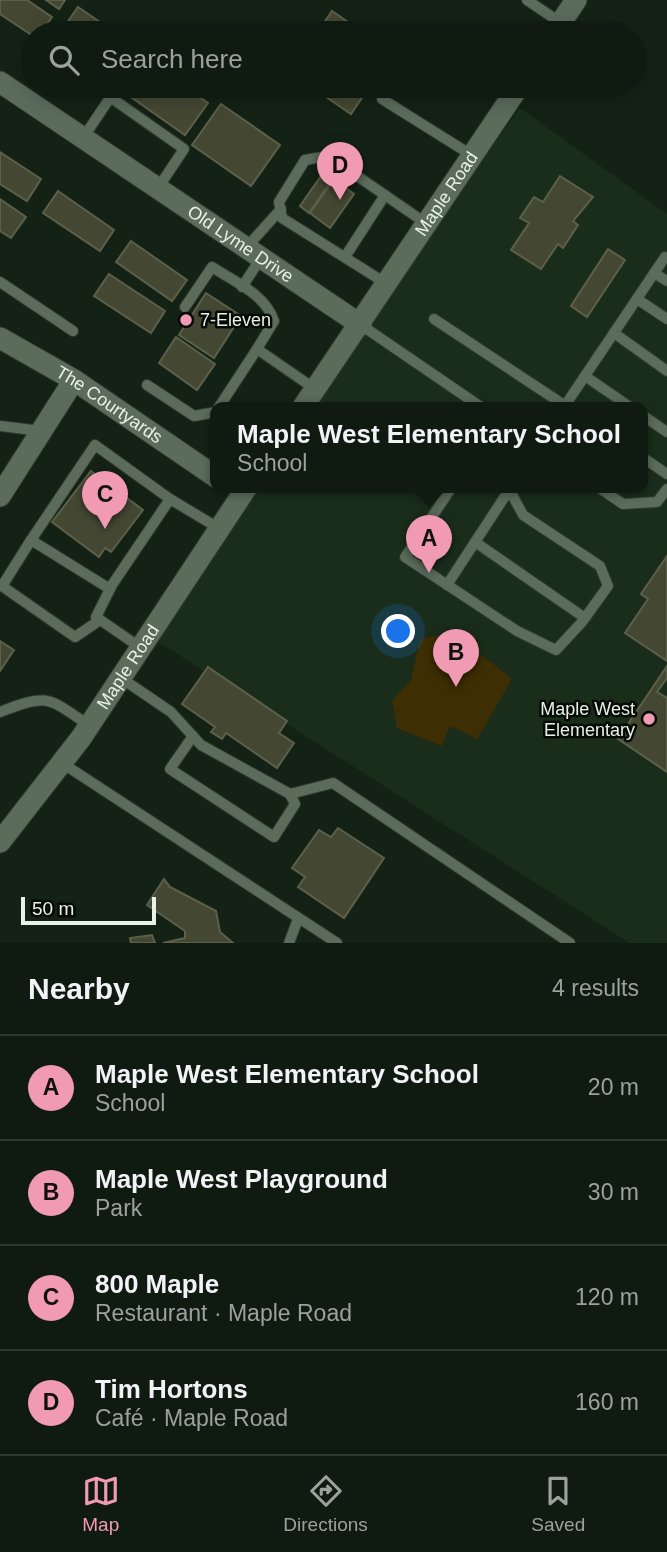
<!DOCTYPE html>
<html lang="en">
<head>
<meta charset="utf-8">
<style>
	body { margin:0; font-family:Helvetica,sans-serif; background:#182319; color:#f1f3f6 }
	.scale { position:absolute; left:21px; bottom:18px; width:135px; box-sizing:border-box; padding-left:7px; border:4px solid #e7f1e7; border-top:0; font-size:19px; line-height:24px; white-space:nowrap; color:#e7f1e7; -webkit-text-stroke:5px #050a05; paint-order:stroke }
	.you { position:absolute; left:399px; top:632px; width:24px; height:24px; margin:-18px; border:5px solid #fff; border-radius:50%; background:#1a73e8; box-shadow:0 0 0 10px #1a73e833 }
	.badge { display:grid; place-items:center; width:46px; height:46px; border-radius:50%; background:#f19ab4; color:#111; font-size:23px; font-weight:700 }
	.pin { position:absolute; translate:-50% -58px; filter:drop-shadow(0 2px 4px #0008) }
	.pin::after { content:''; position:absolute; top:37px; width:24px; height:21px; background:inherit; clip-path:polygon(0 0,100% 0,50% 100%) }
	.popup { position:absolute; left:210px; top:402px; width:438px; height:91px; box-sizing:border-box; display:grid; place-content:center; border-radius:14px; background:#0f1a10; filter:drop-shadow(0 2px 5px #0005); font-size:23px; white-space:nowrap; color:#9ba19f }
	.popup b { font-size:26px; color:#f1f3f6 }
	.popup::after { content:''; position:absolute; left:50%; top:100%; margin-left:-14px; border:14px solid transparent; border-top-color:#0f1a10 }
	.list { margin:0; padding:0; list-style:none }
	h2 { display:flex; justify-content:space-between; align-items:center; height:91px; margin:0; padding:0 28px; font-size:30px }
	h2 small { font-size:23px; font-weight:400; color:#9ba19f }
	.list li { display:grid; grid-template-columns:46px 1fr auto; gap:21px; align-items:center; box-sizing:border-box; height:105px; padding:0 28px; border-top:2px solid #2f3830 }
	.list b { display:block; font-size:26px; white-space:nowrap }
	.list p { margin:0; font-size:23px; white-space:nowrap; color:#9ba19f }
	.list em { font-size:23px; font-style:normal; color:#9ba19f }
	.icon { flex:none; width:38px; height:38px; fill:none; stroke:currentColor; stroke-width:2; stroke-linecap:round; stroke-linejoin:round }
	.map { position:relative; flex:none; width:667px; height:943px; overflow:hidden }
	.search { position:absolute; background:#0f1a10; box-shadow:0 4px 18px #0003; left:21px; right:21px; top:21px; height:77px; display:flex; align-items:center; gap:18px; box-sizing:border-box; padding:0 24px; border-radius:38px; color:#9ba19f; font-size:26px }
	.sheet { height:511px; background:#0f1a10 }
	nav { display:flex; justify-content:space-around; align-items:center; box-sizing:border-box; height:98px; border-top:2px solid #2f3830; background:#0f1a10; font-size:19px; color:#9ba19f }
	nav a { display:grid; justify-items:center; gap:4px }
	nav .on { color:#f19ab4 }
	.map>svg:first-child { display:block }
</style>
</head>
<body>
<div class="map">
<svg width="667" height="943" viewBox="0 0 667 943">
	<rect width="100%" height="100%" fill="#142215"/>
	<polygon fill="#1a2d1b" points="520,108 667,214 667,943 630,943 149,636 247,487 642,487 642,407 303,407"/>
	<polygon fill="#3e2e03" points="454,633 512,679 477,739 450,726 442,746 397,728 392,701 411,680 420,639"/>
	<g fill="#444833" stroke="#5c604b" stroke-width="2">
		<polygon points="0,0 27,0 52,17 41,33 33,33 33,36 0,14"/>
		<polygon points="46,0 65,0 59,9"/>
		<polygon points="78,7 116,33 60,33"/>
		<polygon points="332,11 364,33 317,33"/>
		<polygon points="125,86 183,86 208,103 185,135 121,90"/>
		<polygon points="310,86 370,86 351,114"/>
		<polygon points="221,104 280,145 251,186 192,145"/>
		<polygon points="0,152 41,179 27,201 0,184"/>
		<polygon points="323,173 333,179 309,213 300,206"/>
		<polygon points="560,176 593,197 573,221 578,225 563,248 558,244 541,269 511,250 529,223 520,218 534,197 543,202"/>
		<polygon points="334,179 354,194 330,228 310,213"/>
		<polygon points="58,191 114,230 100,251 43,213"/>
		<polygon points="0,199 26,217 11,238 0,231"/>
		<polygon points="131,241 187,280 172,301 116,262"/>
		<polygon points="608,249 625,260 587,317 571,306"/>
		<polygon points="109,274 165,311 151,333 94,296"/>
		<polygon points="206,293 241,316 214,358 179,335"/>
		<polygon points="176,337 215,364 197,390 159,363"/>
		<polygon points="91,471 143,510 111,552 105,548 99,557 52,522"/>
		<polygon points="667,556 667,661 625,633 648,599 641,594"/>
		<polygon points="0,641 14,650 0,671"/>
		<polygon points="667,666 667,678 657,692 667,698 667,772 618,739"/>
		<polygon points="208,667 287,721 279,733 294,743 277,768 226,733 222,739 211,732 215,727 182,704"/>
		<polygon points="338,828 384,858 344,918 298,887 305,877 292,868 319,830 331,837"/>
		<polygon points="164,879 170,887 216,911 220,932 233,943 163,943 185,938 185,931 147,905"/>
		<polygon points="152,935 155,943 131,943 130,938"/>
	</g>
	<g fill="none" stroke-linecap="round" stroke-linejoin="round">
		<g stroke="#303a30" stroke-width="12">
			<g id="lane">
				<polyline points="527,0 561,23"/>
				<polyline points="208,86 215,90"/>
				<polyline points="110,97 184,149 158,188"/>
				<polyline points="382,99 473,156"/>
				<polyline points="83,138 118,86"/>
				<polyline points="246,248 281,209"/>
				<polyline points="345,257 385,195"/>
				<polyline points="654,273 667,281"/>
				<polyline points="0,282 73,331"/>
				<polyline points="387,284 282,218 279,202 305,160 328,156 427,224"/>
				<polyline points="242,287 261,258"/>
				<polyline points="637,299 667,319"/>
				<path d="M185 307 212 267C235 282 265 294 274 321L257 349 315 389"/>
				<polyline points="434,319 567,407"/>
				<polyline points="361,325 481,407"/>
				<polyline points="614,333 667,371"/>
				<polyline points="585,376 630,407"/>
				<polyline points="147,385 194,416 216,412"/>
				<polyline points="219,407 257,349"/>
				<polyline points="564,407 665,257"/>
				<polyline points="642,415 667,432"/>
				<polyline points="0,426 41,431"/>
				<polyline points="642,457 667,474"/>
				<polyline points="452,487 405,557 517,631 556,650 582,622 608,586 600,566 523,515 508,487"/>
				<polyline points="598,487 623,504 657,502 667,489"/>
				<polyline points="31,540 95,445 170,499"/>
				<polyline points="475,542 585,618"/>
				<polyline points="447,585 511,487"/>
				<polyline points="100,620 75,637 2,586 31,540 110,589"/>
				<polyline points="141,648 96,617 112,585 170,499 220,529"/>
				<polyline points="121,678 171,712 201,745 290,794 333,783 570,943"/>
				<path d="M0 712C49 693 47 697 90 726"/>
				<polyline points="193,736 170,769 274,837 295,804 290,794"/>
				<polyline points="62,763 337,943"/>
				<polyline points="289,943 298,919"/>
			</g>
		</g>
		<g stroke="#303a30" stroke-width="23">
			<g id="street">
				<path id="s1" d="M0 82 361 325"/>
				<path id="s2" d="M0 338 74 380 216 477"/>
				<polyline points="0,496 74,380"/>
			</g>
		</g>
		<g stroke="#303a30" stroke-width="23">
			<g id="secondary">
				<polyline points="554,33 576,0"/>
				<path id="s3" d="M303 407 519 86"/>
				<path id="s4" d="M0 842 81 738 247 487"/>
			</g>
		</g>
		<use href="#lane" stroke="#5b6c5b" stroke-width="10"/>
		<use href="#street" stroke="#5b6c5b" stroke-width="21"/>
		<use href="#secondary" stroke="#5b6c5b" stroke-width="21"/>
	</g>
	<g fill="#f19ab4" stroke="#050a05" stroke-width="2.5">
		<circle cx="186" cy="320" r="7"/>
		<circle cx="649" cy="719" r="7"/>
	</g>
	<g text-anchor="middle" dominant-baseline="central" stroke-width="5" stroke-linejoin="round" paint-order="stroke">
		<g font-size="18" fill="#e7f1e7" stroke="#050a05">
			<text stroke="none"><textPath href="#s3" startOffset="257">Maple Road</textPath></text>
			<text stroke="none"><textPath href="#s1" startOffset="290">Old Lyme Drive</textPath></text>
			<text stroke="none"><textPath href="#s2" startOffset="128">The Courtyards</textPath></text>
			<text stroke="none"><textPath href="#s4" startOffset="217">Maple Road</textPath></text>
		</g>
		<g font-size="18" fill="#e7f1e7" stroke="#050a05" text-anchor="start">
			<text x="200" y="320">7-Eleven</text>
			<text x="635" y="709" text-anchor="end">Maple West<tspan x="635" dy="21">Elementary</tspan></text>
		</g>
	</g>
</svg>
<div class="scale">50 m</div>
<div class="you"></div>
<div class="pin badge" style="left:429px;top:573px">A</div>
<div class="popup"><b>Maple West Elementary School</b>School</div>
<div class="pin badge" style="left:456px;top:687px">B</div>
<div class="pin badge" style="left:105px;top:529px">C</div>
<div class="pin badge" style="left:340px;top:200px">D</div>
<div class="search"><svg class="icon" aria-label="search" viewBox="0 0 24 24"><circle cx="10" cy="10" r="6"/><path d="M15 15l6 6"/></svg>Search here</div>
</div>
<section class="sheet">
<h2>Nearby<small>4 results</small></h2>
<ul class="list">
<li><span class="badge">A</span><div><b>Maple West Elementary School</b><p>School</p></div><em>20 m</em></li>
<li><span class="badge">B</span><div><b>Maple West Playground</b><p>Park</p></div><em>30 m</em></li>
<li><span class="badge">C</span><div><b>800 Maple</b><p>Restaurant · Maple Road</p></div><em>120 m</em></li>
<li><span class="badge">D</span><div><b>Tim Hortons</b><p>Café · Maple Road</p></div><em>160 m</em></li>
</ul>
</section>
<nav>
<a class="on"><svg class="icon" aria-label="map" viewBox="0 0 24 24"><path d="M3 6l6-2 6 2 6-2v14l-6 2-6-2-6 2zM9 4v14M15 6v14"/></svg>Map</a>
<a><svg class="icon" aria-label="directions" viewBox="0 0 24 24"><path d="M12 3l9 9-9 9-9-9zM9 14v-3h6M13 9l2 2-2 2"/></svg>Directions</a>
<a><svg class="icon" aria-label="saved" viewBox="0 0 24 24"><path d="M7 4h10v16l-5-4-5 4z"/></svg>Saved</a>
</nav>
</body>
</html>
